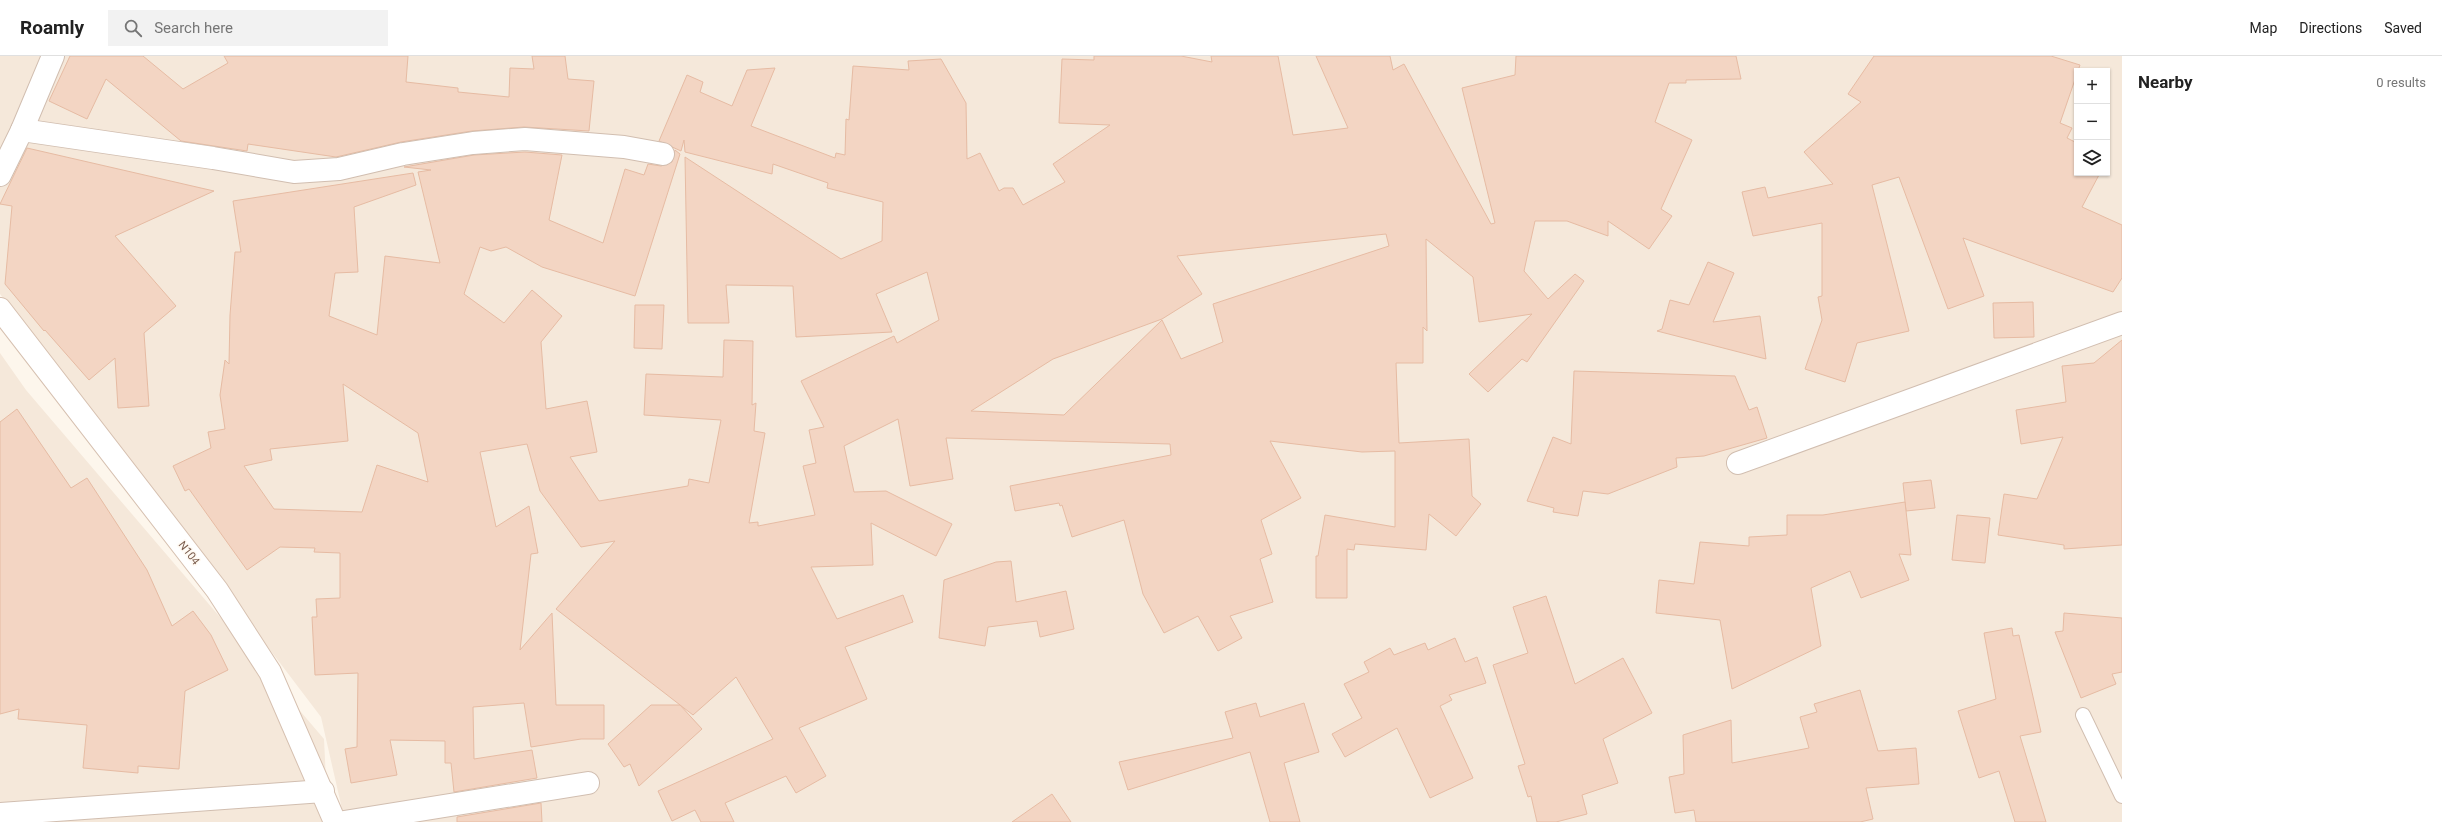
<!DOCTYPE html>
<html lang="en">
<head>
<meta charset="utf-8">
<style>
	body { margin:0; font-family:Roboto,sans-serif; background:#f2f2f2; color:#222 }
	.controls { position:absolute; right:12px; top:12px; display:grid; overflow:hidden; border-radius:0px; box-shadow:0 1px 3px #0004 }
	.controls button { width:36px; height:36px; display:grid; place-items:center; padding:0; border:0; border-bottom:1px solid #e0e0e0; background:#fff; color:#222; font:20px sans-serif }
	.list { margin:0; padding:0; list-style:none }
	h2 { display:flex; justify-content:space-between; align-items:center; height:52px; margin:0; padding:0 16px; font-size:17px }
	h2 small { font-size:13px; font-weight:400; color:#767676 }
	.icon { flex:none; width:22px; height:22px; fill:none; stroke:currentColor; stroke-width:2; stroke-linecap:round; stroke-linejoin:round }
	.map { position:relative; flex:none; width:2122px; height:766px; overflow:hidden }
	header { display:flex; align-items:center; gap:24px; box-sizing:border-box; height:56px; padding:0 20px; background:#fff; border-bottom:1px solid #e0e0e0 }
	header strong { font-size:19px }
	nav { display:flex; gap:22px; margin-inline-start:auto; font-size:14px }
	.search { width:280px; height:36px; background:#f2f2f2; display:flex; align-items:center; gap:10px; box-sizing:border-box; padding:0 14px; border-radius:0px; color:#767676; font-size:15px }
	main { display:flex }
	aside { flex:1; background:#fff }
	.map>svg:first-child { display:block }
</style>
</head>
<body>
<header>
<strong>Roamly</strong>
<div class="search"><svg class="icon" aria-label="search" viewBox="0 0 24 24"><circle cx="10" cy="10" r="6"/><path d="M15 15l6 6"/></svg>Search here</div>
<nav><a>Map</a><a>Directions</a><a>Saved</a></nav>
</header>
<main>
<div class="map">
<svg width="2122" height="766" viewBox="0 0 2122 766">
	<rect width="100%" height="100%" fill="#fdf6ec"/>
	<g fill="#f5e8da" fill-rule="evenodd">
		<path d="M0 0H2122V766H345L321 661 0 238ZM2077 15H2107V117H2077Z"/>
		<polygon points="0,297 26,334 324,683 328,766 0,766"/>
	</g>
	<g fill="#f3d5c3" stroke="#e6bba3" fill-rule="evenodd">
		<polygon points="70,0 143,0 183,33 228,7 224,0 408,0 406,26 458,32 458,36 509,41 510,12 534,13 532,0 565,0 568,23 594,25 589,75 524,71 472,75 401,86 336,101 248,88 247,95 181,85 106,23 87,63 49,45"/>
		<path d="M1094 0H1181L1212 6 1211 0H1278L1293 79 1348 72 1316 0H1390L1393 14 1404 8 1491 168 1495 167 1462 32 1515 19 1516 0H1736L1741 23 1686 24V27H1669L1655 66 1692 84 1661 153 1672 160 1649 193 1608 165V180L1567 165H1535L1524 215 1548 243 1575 218 1584 225 1527 306 1522 303 1488 336 1469 318 1532 258 1479 266 1473 221 1426 183 1427 275 1423 271V307H1396L1399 387 1469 383 1472 440 1481 448 1456 480 1429 458 1426 494 1355 488 1354 494 1347 493V542H1316V500H1318L1325 459 1395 471V395L1362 396 1270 385 1301 442 1261 464 1272 498 1260 503 1273 546 1230 560 1242 582 1218 595 1198 560 1164 577 1143 538 1124 464 1072 481 1062 449 1060 450 1059 447 1015 455 1010 430 1171 399 1170 388 946 382 953 423 910 430 898 363 844 390 854 436 886 435 952 468 936 500 871 467 873 509 811 511 837 563 903 539 913 566 845 591 867 643 799 672 826 720 796 737 786 720 725 747 734 766H701L695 754 672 765 658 735 773 683 736 621 693 659 556 553 615 485 581 491 540 435 527 388 480 396 496 471 529 450 538 497 531 498 520 594 552 557 556 649H604V683H581L531 691 524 647 473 651 474 703 532 694 537 722 454 736 451 707H445V685L390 684 397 719 351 727 345 693 357 691 358 617 315 619 312 561H317L316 543 340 542V497L314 496 315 492 280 491 247 514 189 433 185 435 173 410 211 392 208 376 225 373 220 339 225 304 229 308 230 259 235 196H241L233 145 413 117 416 129 354 151 358 216 335 217 329 260 377 279 385 200 440 207 418 116 431 114 404 111 474 99 525 96 562 99 549 164 603 187 625 113 644 119 648 108 661 110 672 106 675 94 680 98 635 240 542 211 506 191 491 195 480 191 464 238 504 267 532 234 562 260 541 286 546 353 587 345 597 396 570 401 599 445 688 430 689 423 709 427 721 364 644 359 646 318 723 321 724 284 753 285 752 349 756 347 754 375 765 377 749 467 758 466V470L815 459 803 410 816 407 809 374 824 371 801 325 894 280 897 287 939 264 927 216 876 238 892 276 796 281 793 230 726 229 729 267H688L685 101 841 203 882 185 883 146 827 132 828 127 773 108 772 118 685 96 684 84 681 95 659 85 687 19 703 26 700 36 732 50 747 14 775 12 751 70 835 102 836 97 845 99 846 63 849 64 853 10 909 14 908 5 941 3 966 47 967 103 980 97 999 135 1004 132H1013L1023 149 1065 126 1053 108 1110 69 1059 67 1062 3 1094 4ZM1386 178 1389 190 1213 248 1223 286 1181 303 1162 264 1064 359 971 355 1053 303 1162 263 1202 238 1177 200ZM343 328 418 377 428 426 377 409 362 456 274 453 244 410 272 404 270 393 348 385Z"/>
		<polygon points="1874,0 2051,0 2080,9 2060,67 2072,72 2067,82 2077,87 2077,117 2100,117 2082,151 2122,169 2122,222 2113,236 1963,182 1984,240 1948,253 1899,121 1872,129 1909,275 1857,287 1845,326 1805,313 1822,264 1818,241 1822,240 1822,167 1753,180 1742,136 1765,131 1768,142 1833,128 1804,96 1861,46 1848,38"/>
		<polygon points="27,92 214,135 115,180 176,250 144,277 149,350 118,352 115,302 89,324 45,274 44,275 5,228 12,150 0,148"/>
		<polygon points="1708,206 1734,217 1713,266 1760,260 1766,303 1657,275 1662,273 1670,244 1689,249"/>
		<polygon points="2033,246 2034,281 1994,282 1993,247"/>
		<polygon points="635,249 664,249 662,293 634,292"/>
		<polygon points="2122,284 2122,489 2064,493 2064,489 1998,479 2004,438 2037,443 2063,381 2021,388 2016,354 2066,346 2062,310 2094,307"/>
		<polygon points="1574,315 1735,320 1749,354 1757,351 1767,382 1704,400 1676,402 1677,411 1608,438 1583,435 1578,460 1553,456 1554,452 1527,445 1553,381 1571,388"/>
		<polygon points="17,353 71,432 87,422 147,514 172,570 193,555 211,579 228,614 185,635 179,713 138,710 138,717 83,712 87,669 18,663 19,653 0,658 0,366"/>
		<polygon points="1931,424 1935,452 1906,455 1903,427"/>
		<polygon points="1905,446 1911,499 1899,498 1909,524 1861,542 1850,515 1811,532 1821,590 1732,633 1720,564 1656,557 1659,524 1694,528 1700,486 1749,490 1749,481 1787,479 1787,459 1823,459"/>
		<polygon points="1957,459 1990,462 1985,507 1952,504"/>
		<polygon points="1011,505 1016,546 1066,535 1074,573 1040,581 1037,565 988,571 985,590 939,582 944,524 996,506"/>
		<polygon points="1546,540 1575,628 1623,602 1652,657 1603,683 1618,727 1582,739 1587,758 1556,766 1537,766 1531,740 1528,741 1518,710 1525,708 1493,609 1528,597 1513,551"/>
		<polygon points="2064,557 2122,562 2122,616 2112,618 2116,628 2081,642 2055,576 2063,575"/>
		<polygon points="2012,572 2013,580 2019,579 2041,676 2020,680 2046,766 2015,766 1999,715 1979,722 1958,655 1996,643 1984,577"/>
		<polygon points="1455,582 1465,606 1477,601 1486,627 1449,639 1452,644 1440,650 1473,722 1430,742 1397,672 1345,701 1332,678 1362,662 1344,628 1369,616 1364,606 1390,592 1394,599 1425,587 1428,594"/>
		<polygon points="1860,634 1878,695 1916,692 1919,728 1866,732 1873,763 1860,766 1696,766 1694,754 1675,757 1669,721 1684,718 1683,679 1731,664 1732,707 1809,692 1800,661 1817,656 1814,648"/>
		<polygon points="1256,647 1260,661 1304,647 1319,696 1284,707 1300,766 1270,766 1250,696 1128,734 1119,706 1233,682 1225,656"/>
		<polygon points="651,649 680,649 702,673 639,730 630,708 624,711 608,688"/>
		<polygon points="1052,738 1071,766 1012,766"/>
		<polygon points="541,747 542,766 457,766 457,761"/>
	</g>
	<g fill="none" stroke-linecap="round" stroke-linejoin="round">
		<g stroke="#d1beb0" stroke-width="16">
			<polyline id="lane" points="2083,659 2122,740"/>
		</g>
		<g stroke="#d1beb0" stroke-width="24">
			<g id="street">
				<polyline points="22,74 213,102 294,116 339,113 403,98 473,87 525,83 624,91 663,98"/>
				<polyline points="0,119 22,74 53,0"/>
				<polyline points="1738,407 2122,267"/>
				<polyline points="0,758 323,735"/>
				<polyline points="344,766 588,727"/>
			</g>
		</g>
		<g stroke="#d6c0b0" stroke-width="24">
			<polyline id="secondary" points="0,253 217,534 270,616 335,766"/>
		</g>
		<use href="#lane" stroke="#fff" stroke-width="14"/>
		<use href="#street" stroke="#fff" stroke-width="22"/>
		<use href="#secondary" stroke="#fff" stroke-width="22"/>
	</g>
	<g text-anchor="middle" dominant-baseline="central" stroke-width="3" stroke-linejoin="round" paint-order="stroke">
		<g font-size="11" fill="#7a5c4d" stroke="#fffaf3">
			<text transform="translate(189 497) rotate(52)">N104</text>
		</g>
	</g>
</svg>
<div class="controls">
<button>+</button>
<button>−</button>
<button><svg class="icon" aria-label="layers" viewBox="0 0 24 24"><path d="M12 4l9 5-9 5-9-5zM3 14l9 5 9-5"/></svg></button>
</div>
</div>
<aside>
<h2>Nearby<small>0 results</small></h2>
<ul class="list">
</ul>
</aside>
</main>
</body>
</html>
